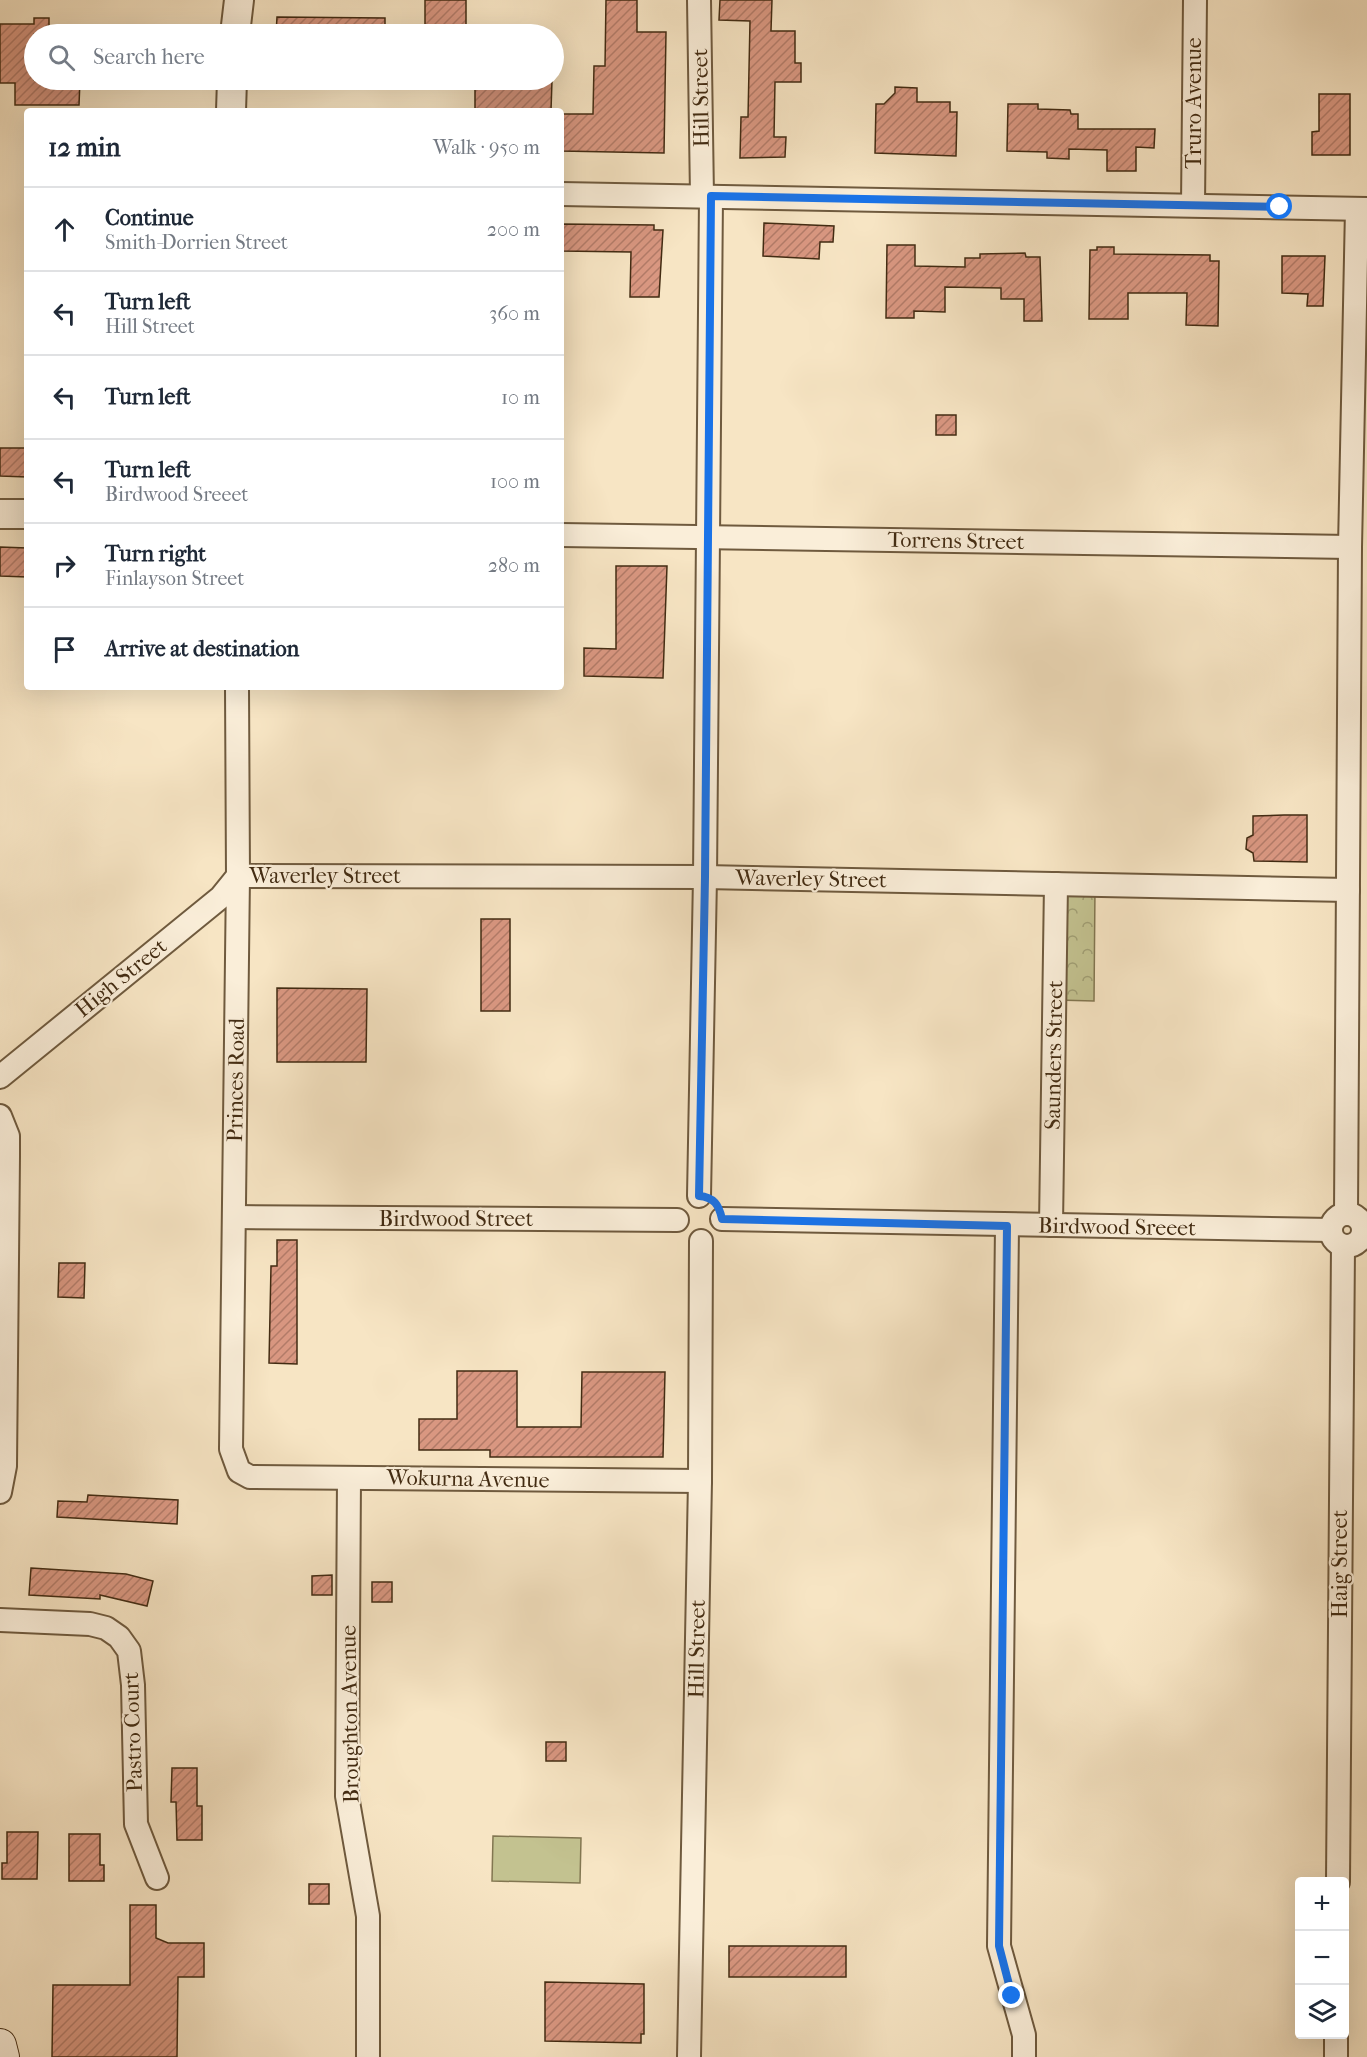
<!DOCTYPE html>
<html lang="en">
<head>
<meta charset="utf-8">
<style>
	body { margin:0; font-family:"IM FELL French Canon",serif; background:#f2f2f3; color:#1f2937 }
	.controls { position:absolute; right:18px; bottom:18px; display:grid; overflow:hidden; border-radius:6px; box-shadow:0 6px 24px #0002 }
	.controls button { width:54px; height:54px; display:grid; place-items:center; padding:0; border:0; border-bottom:2px solid #e0e1e3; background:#fff; color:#1f2937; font:30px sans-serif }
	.stop { position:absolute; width:18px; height:18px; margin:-14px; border:4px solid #1a73e8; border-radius:50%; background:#fff }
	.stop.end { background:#1a73e8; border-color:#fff; box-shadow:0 2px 6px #0008 }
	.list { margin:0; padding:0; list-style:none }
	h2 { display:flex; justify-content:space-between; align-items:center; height:78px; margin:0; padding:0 24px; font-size:26px }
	h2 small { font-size:20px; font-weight:400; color:#747a83 }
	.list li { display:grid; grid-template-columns:39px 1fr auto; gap:18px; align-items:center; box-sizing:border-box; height:84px; padding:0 24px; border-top:2px solid #e0e1e3 }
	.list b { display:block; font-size:22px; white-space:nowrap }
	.list p { margin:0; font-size:20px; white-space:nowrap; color:#747a83 }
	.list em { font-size:20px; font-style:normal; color:#747a83 }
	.icon { flex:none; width:33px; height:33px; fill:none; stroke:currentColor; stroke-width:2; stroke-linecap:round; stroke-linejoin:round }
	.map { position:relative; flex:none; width:1367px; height:2057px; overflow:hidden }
	.search { position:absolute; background:#fff; box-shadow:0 6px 24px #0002; left:24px; top:24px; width:540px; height:66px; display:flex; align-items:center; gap:15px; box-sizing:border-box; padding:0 21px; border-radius:33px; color:#747a83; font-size:22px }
	.panel { position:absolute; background:#fff; box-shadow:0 6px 24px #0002; left:24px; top:108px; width:540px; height:582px; border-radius:6px }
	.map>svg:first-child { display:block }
</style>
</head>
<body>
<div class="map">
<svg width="1367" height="2057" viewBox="0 0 1367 2057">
	<defs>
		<pattern id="forest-crowns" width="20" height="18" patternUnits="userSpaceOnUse" patternTransform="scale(1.5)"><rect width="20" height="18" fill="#c3c290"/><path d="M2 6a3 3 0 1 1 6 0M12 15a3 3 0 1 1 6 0" fill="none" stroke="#a09e74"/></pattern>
		<pattern id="building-hatch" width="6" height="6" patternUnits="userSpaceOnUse" patternTransform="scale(1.5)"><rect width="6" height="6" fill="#d99781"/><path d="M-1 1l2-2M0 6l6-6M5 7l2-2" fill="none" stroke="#b27b68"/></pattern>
	</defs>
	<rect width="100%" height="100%" fill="#f7e5c4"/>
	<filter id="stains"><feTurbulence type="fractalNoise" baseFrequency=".00333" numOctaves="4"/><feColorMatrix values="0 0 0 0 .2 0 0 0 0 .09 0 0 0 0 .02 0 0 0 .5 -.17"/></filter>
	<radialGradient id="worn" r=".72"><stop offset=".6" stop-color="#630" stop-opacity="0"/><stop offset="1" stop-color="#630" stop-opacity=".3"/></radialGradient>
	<polygon fill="#c3c290" stroke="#827651" stroke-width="1.5" points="493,1836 581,1838 580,1883 492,1881"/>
	<polygon fill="url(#forest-crowns)" stroke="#827651" stroke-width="1.5" points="1058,888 1095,888 1094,1001 1057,1000"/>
	<g fill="url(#building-hatch)" stroke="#422b12" stroke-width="1.5">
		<rect x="425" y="0" width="41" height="34"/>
		<polygon points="606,0 637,0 637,32 666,32 664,153 561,151 561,114 593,114 594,66 605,66"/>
		<polygon points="720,0 772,0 771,31 795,31 795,63 801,63 801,82 775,82 774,137 786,137 785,157 740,158 741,117 748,117 750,21 719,20"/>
		<polygon points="277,17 385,18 385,34 276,34"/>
		<polygon points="34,18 49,18 49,34 34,34 34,80 80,80 79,105 15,105 15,83 0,83 0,24 34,24"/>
		<polygon points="475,80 552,80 551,111 475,111"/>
		<polygon points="895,87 917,88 917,102 950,102 950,112 957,112 956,156 875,153 876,104 884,104 895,93"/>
		<polygon points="1319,94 1350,94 1350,155 1312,155 1312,132 1319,131"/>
		<polygon points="1008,104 1038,104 1038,109 1070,110 1071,114 1078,114 1078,129 1155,129 1154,148 1136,147 1136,171 1107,171 1107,150 1069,149 1069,159 1047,158 1047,152 1007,151"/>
		<polygon points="764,223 834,226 833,242 820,242 819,259 763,256"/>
		<polygon points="561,224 654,225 654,230 663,230 659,297 630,297 631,252 561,251"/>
		<polygon points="887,245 915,245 915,266 965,267 965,258 980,258 980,254 1025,253 1026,257 1040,257 1042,321 1024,321 1024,299 1001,299 1001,288 945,287 945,312 914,311 914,318 886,318"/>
		<polygon points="1097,247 1114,247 1114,254 1210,255 1210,261 1219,261 1218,326 1186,325 1187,293 1128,293 1128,319 1089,319 1090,250 1097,250"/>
		<polygon points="1282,256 1325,256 1323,306 1307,306 1308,294 1282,293"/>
		<rect x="936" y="415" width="20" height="20"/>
		<polygon points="0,448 27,448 27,477 0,476"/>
		<polygon points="0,547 27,548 27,577 0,576"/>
		<polygon points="616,566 667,566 663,678 584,676 584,648 616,649"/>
		<polygon points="1284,815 1307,815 1307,862 1254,861 1253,853 1246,849 1247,838 1253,835 1253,816"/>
		<rect x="481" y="919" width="29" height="92"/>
		<polygon points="277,988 367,989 366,1062 277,1062"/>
		<polygon points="277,1240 297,1240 297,1364 269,1363 271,1266 277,1266"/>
		<polygon points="59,1263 85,1263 84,1298 58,1297"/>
		<polygon points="457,1371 517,1371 517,1427 581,1427 582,1372 665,1372 663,1457 490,1457 490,1450 419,1450 419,1419 457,1419"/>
		<polygon points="88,1495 178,1500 177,1524 57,1517 58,1501 87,1502"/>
		<polygon points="31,1568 126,1574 153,1581 147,1606 100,1595 100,1599 29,1595"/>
		<polygon points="332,1575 332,1595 312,1595 312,1576"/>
		<rect x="372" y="1582" width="20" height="20"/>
		<rect x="546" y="1742" width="20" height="19"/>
		<polygon points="172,1768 197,1768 197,1806 202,1806 202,1840 177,1840 176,1802 171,1802"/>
		<polygon points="7,1832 38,1832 37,1879 2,1879 2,1863 7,1863"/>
		<polygon points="69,1834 100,1834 100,1865 104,1865 104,1881 69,1881"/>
		<rect x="309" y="1884" width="20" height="20"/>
		<polygon points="130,1905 156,1905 156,1938 168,1943 204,1943 204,1977 178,1977 177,2057 52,2057 53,1985 130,1985"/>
		<rect x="729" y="1946" width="117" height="31"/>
		<polygon points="545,1982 644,1984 644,2034 641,2034 641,2043 545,2041"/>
	</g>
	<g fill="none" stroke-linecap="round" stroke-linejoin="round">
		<g stroke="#6f5a3e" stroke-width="26">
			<g id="minor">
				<polyline points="699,0 702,196"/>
				<polyline points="561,194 1367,209"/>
				<polyline points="1193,205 1195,0"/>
				<polyline points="561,535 1350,547"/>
				<polyline points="237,687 238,876 231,1449 239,1471 250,1477 700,1481"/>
				<polyline points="0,1077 221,897 238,876 705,877 1348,890"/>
				<polyline points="0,1116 8,1136 8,1156 5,1466 0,1492"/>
				<polyline points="699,1196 705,877 711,197"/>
				<circle cx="1347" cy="1230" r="16"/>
				<polyline points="1346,1214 1350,547 1357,209"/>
				<polyline points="234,1217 677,1220"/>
				<polyline points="722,1219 1331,1230"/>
				<polyline points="1051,1225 1056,884"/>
				<polyline points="1007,1226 999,1946 1024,2035 1024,2057"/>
				<polyline points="349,1478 347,1796 368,1916 368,2057"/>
				<polyline points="0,1620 90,1624 106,1628 119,1637 129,1651 133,1685 136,1824 157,1878"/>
				<polyline points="1338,1882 1343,1246"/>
				<polyline points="689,2057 700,1481 701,1241"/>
				<polyline points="1336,2057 1336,2034"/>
			</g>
		</g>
		<g stroke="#6f5a3e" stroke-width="32">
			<g id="tertiary">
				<polyline points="235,34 239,0"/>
				<polyline points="231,111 232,80"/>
				<polyline points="0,514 27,514"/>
			</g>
		</g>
		<g stroke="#422b12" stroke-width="34">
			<polyline id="secondary" points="0,2045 3,2057"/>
		</g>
		<use href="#minor" stroke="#faeed9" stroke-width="22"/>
		<use href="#tertiary" stroke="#faeed9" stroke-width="28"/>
		<use href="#secondary" stroke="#faeed9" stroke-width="32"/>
	</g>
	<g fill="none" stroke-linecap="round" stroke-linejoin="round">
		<path stroke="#1a73e8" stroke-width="8" d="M1012 1996 999 1946 1007 1226 722 1219C719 1205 714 1197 699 1196L705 877 711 196 1280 207"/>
	</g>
	<g text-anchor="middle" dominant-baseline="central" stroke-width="4.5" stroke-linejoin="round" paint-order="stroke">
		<g font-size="22" fill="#422b12" stroke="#faeed9">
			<text transform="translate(701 98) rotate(-91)">Hill Street</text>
			<text transform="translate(1194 103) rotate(-90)">Truro Avenue</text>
			<text transform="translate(956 541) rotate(1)">Torrens Street</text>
			<text x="325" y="876">Waverley Street</text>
			<text transform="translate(811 879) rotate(1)">Waverley Street</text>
			<text transform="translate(121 978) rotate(-39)">High Street</text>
			<text transform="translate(1054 1055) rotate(-89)">Saunders Street</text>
			<text transform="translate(236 1080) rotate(-89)">Princes Road</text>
			<text x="456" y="1219">Birdwood Street</text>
			<text transform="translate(1117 1227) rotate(1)">Birdwood Sreeet</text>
			<text transform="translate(468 1479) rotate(1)">Wokurna Avenue</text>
			<text transform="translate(1340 1564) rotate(-90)">Haig Street</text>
			<text transform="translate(697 1649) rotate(-89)">Hill Street</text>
			<text transform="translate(350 1714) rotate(-91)">Broughton Avenue</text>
			<text transform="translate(133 1732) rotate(-92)">Pastro Court</text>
		</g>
	</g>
	<rect width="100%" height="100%" filter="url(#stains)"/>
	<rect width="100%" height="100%" fill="url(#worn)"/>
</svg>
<div class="controls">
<button>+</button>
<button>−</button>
<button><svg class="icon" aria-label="layers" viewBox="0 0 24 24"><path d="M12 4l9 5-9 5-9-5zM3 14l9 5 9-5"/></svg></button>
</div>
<div class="stop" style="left:1280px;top:207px"></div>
<div class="stop end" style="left:1012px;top:1996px"></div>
<div class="search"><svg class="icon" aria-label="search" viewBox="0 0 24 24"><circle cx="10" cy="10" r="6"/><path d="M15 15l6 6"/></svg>Search here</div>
<section class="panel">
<h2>12 min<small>Walk · 950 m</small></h2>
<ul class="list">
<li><svg class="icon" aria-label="ahead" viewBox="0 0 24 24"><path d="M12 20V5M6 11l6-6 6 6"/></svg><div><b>Continue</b><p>Smith-Dorrien Street</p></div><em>200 m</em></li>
<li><svg class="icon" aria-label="left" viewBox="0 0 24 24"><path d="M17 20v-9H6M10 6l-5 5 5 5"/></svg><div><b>Turn left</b><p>Hill Street</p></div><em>360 m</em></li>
<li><svg class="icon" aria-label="left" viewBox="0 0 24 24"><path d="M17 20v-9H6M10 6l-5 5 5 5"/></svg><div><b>Turn left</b></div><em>10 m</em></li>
<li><svg class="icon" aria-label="left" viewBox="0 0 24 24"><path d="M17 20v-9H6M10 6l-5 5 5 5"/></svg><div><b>Turn left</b><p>Birdwood Sreeet</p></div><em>100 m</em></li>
<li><svg class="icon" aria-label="right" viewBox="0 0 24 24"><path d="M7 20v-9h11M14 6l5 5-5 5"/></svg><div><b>Turn right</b><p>Finlayson Street</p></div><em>280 m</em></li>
<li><svg class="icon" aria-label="arrive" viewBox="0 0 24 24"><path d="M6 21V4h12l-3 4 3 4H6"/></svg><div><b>Arrive at destination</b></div></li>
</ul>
</section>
</div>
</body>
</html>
